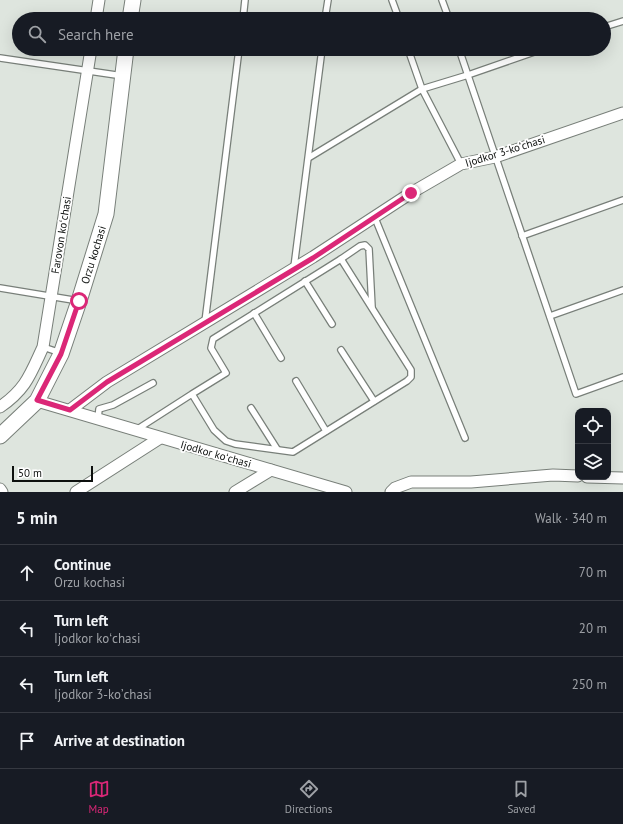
<!DOCTYPE html>
<html lang="en">
<head>
<meta charset="utf-8">
<style>
	body { margin:0; font-family:"PT Sans",sans-serif; background:#242831; color:#f1f3f6 }
	.controls { position:absolute; right:12px; bottom:12px; display:grid; overflow:hidden; border-radius:8px; box-shadow:0 4px 16px #0002 }
	.controls button { width:36px; height:36px; display:grid; place-items:center; padding:0; border:0; border-bottom:1px solid #363941; background:#171b24; color:#f1f3f6; font:20px sans-serif }
	.scale { position:absolute; left:12px; bottom:10px; width:81px; box-sizing:border-box; padding-left:4px; border:2px solid #0d100e; border-top:0; font-size:11px; line-height:14px; white-space:nowrap; color:#0d100e; -webkit-text-stroke:3px #fff; paint-order:stroke }
	.stop { position:absolute; width:12px; height:12px; margin:-9px; border:3px solid #db2777; border-radius:50%; background:#fff }
	.stop.end { background:#db2777; border-color:#fff; box-shadow:0 1px 4px #0008 }
	.list { margin:0; padding:0; list-style:none }
	h2 { display:flex; justify-content:space-between; align-items:center; height:52px; margin:0; padding:0 16px; font-size:17px }
	h2 small { font-size:13px; font-weight:400; color:#9ea1a6 }
	.list li { display:grid; grid-template-columns:26px 1fr auto; gap:12px; align-items:center; box-sizing:border-box; height:56px; padding:0 16px; border-top:1px solid #363941 }
	.list b { display:block; font-size:15px; white-space:nowrap }
	.list p { margin:0; font-size:13px; white-space:nowrap; color:#9ea1a6 }
	.list em { font-size:13px; font-style:normal; color:#9ea1a6 }
	.icon { flex:none; width:22px; height:22px; fill:none; stroke:currentColor; stroke-width:2; stroke-linecap:round; stroke-linejoin:round }
	.map { position:relative; flex:none; width:623px; height:492px; overflow:hidden }
	.search { position:absolute; background:#171b24; box-shadow:0 4px 16px #0002; left:12px; right:12px; top:12px; height:44px; display:flex; align-items:center; gap:10px; box-sizing:border-box; padding:0 14px; border-radius:22px; color:#9ea1a6; font-size:15px }
	.sheet { height:276px; background:#171b24 }
	nav { display:flex; justify-content:space-around; align-items:center; box-sizing:border-box; height:56px; border-top:1px solid #363941; background:#171b24; font-size:11px; color:#9ea1a6 }
	nav a { display:grid; justify-items:center; gap:2px }
	nav .on { color:#db2777 }
	.map>svg:first-child { display:block }
</style>
</head>
<body>
<div class="map">
<svg width="623" height="492" viewBox="0 0 623 492">
	<rect width="100%" height="100%" fill="#dee5de"/>
	<g fill="none" stroke-linecap="round" stroke-linejoin="round">
		<g stroke="#787f79" stroke-width="8">
			<g id="lane">
				<polyline points="392,0 399,19"/>
				<polyline points="442,0 449,19"/>
				<polyline points="243,19 245,0"/>
				<polyline points="325,19 328,0"/>
				<polyline points="604,27 623,21"/>
				<polyline points="408,49 422,89 461,164"/>
				<polyline points="459,49 576,394 623,377"/>
				<polyline points="0,58 123,76"/>
				<polyline points="310,157 422,89 468,75 543,49"/>
				<polyline points="375,218 465,438"/>
				<polyline points="522,236 623,200"/>
				<polyline points="341,259 360,246 365,245 369,249 372,307"/>
				<polyline points="294,267 322,49"/>
				<polyline points="305,281 332,324"/>
				<polyline points="0,288 79,301"/>
				<polyline points="254,313 281,358"/>
				<polyline points="550,316 623,290"/>
				<polyline points="205,322 239,49"/>
				<polyline points="43,347 61,353"/>
				<polyline points="341,350 374,401"/>
				<polyline points="296,381 326,431"/>
				<polyline points="251,408 277,449"/>
				<polyline points="98,419 99,409 113,405 153,383"/>
				<polyline points="136,430 192,394 214,430 226,441 235,444 293,452 407,381 411,377 411,370 341,259 213,339 211,348 226,373 192,394"/>
			</g>
		</g>
		<g stroke="#787f79" stroke-width="13">
			<g id="street">
				<polyline points="96,19 99,0"/>
				<polyline points="37,401 346,492"/>
				<path d="M0 407C26 389 30 375 43 347L91 49"/>
				<polyline points="70,410 107,382 313,257 411,193 461,164 495,157 623,113"/>
				<polyline points="587,477 623,478"/>
				<polyline points="0,489 2,492"/>
				<polyline points="76,492 160,438"/>
				<polyline points="235,492 271,470"/>
				<polyline points="391,492 395,488 411,482 471,482 553,475 578,476"/>
			</g>
		</g>
		<g stroke="#787f79" stroke-width="17">
			<g id="secondary">
				<polyline points="130,19 133,0"/>
				<path id="s1" d="M0 436 37 401 61 354 79 301 106 214 126 49"/>
			</g>
		</g>
		<use href="#lane" stroke="#fff" stroke-width="5.5"/>
		<use href="#street" stroke="#fff" stroke-width="11"/>
		<use href="#secondary" stroke="#fff" stroke-width="15"/>
	</g>
	<g fill="none" stroke-linecap="round" stroke-linejoin="round">
		<polyline stroke="#db2777" stroke-width="5" points="79,301 61,354 37,400 70,410 107,382 313,258 411,193"/>
	</g>
	<g text-anchor="middle" dominant-baseline="central" stroke-width="3.5" stroke-linejoin="round" paint-order="stroke">
		<g font-size="11" fill="#0d100e" stroke="#fff">
			<text transform="translate(505 151) rotate(-17)">Ijodkor 3-koʼchasi</text>
			<text transform="translate(61 235) rotate(-81)">Farovon koʻchasi</text>
			<text stroke="none"><textPath href="#s1" startOffset="208">Orzu kochasi</textPath></text>
			<text transform="translate(216 454) rotate(16)">Ijodkor koʻchasi</text>
		</g>
	</g>
</svg>
<div class="controls">
<button><svg class="icon" aria-label="locate" viewBox="0 0 24 24"><circle cx="12" cy="12" r="6"/><path d="M12 2v4M12 18v4M2 12h4M18 12h4"/></svg></button>
<button><svg class="icon" aria-label="layers" viewBox="0 0 24 24"><path d="M12 4l9 5-9 5-9-5zM3 14l9 5 9-5"/></svg></button>
</div>
<div class="scale">50 m</div>
<div class="stop" style="left:79px;top:301px"></div>
<div class="stop end" style="left:411px;top:193px"></div>
<div class="search"><svg class="icon" aria-label="search" viewBox="0 0 24 24"><circle cx="10" cy="10" r="6"/><path d="M15 15l6 6"/></svg>Search here</div>
</div>
<section class="sheet">
<h2>5 min<small>Walk · 340 m</small></h2>
<ul class="list">
<li><svg class="icon" aria-label="ahead" viewBox="0 0 24 24"><path d="M12 20V5M6 11l6-6 6 6"/></svg><div><b>Continue</b><p>Orzu kochasi</p></div><em>70 m</em></li>
<li><svg class="icon" aria-label="left" viewBox="0 0 24 24"><path d="M17 20v-9H6M10 6l-5 5 5 5"/></svg><div><b>Turn left</b><p>Ijodkor koʻchasi</p></div><em>20 m</em></li>
<li><svg class="icon" aria-label="left" viewBox="0 0 24 24"><path d="M17 20v-9H6M10 6l-5 5 5 5"/></svg><div><b>Turn left</b><p>Ijodkor 3-koʼchasi</p></div><em>250 m</em></li>
<li><svg class="icon" aria-label="arrive" viewBox="0 0 24 24"><path d="M6 21V4h12l-3 4 3 4H6"/></svg><div><b>Arrive at destination</b></div></li>
</ul>
</section>
<nav>
<a class="on"><svg class="icon" aria-label="map" viewBox="0 0 24 24"><path d="M3 6l6-2 6 2 6-2v14l-6 2-6-2-6 2zM9 4v14M15 6v14"/></svg>Map</a>
<a><svg class="icon" aria-label="directions" viewBox="0 0 24 24"><path d="M12 3l9 9-9 9-9-9zM9 14v-3h6M13 9l2 2-2 2"/></svg>Directions</a>
<a><svg class="icon" aria-label="saved" viewBox="0 0 24 24"><path d="M7 4h10v16l-5-4-5 4z"/></svg>Saved</a>
</nav>
</body>
</html>
